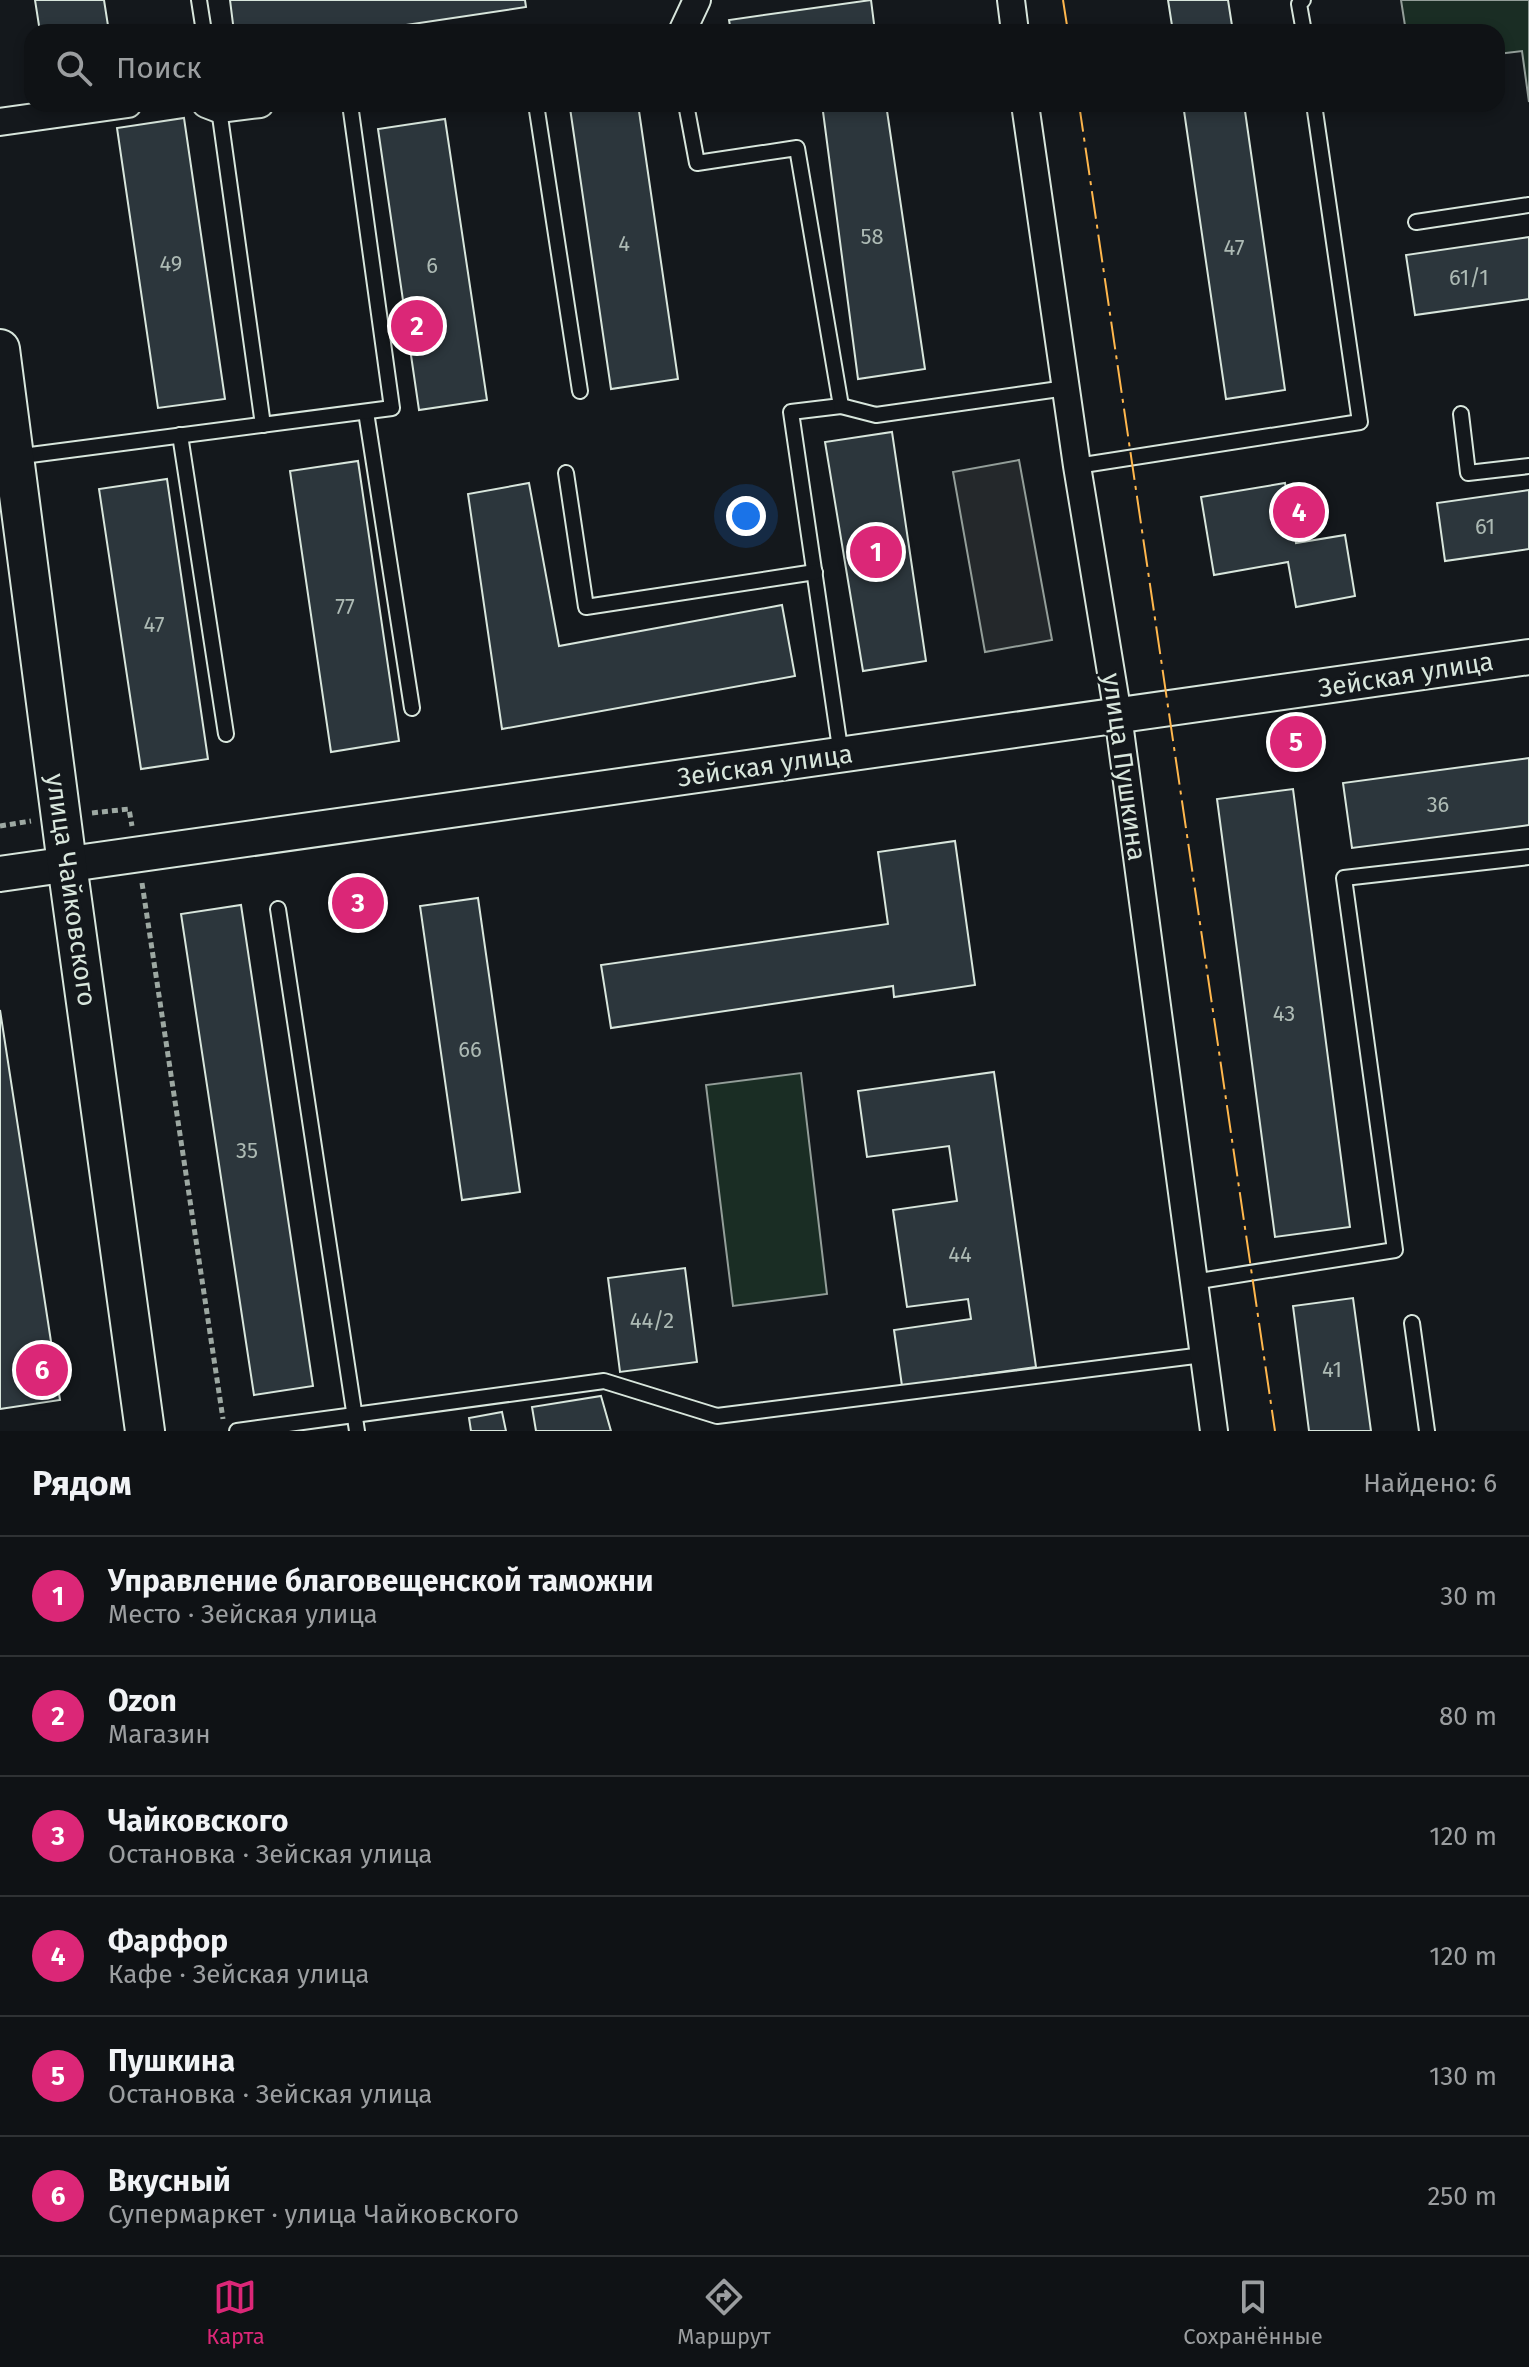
<!DOCTYPE html>
<html lang="ru">
<head>
<meta charset="utf-8">
<style>
	body { margin:0; font-family:"Fira Sans",sans-serif; background:#1d2022; color:#f1f3f6 }
	.you { position:absolute; left:746px; top:516px; width:28px; height:28px; margin:-20px; border:6px solid #fff; border-radius:50%; background:#1a73e8; box-shadow:0 0 0 12px #1a73e833 }
	.badge { display:grid; place-items:center; width:52px; height:52px; border-radius:50%; background:#db2777; color:#fff; font-size:26px; font-weight:700 }
	.pin { position:absolute; translate:-50% -50%; border:4px solid #fff; box-shadow:0 2px 8px #0006 }
	.list { margin:0; padding:0; list-style:none }
	h2 { display:flex; justify-content:space-between; align-items:center; height:104px; margin:0; padding:0 32px; font-size:34px }
	h2 small { font-size:26px; font-weight:400; color:#9b9ea0 }
	.list li { display:grid; grid-template-columns:52px 1fr auto; gap:24px; align-items:center; box-sizing:border-box; height:120px; padding:0 32px; border-top:2px solid #2f3234 }
	.list b { display:block; font-size:30px; white-space:nowrap }
	.list p { margin:0; font-size:26px; white-space:nowrap; color:#9b9ea0 }
	.list em { font-size:26px; font-style:normal; color:#9b9ea0 }
	.icon { flex:none; width:44px; height:44px; fill:none; stroke:currentColor; stroke-width:2; stroke-linecap:round; stroke-linejoin:round }
	.map { position:relative; flex:none; width:1529px; height:1431px; overflow:hidden }
	.search { position:absolute; background:#0f1215; box-shadow:0 4px 12px #0003; left:24px; right:24px; top:24px; height:88px; display:flex; align-items:center; gap:20px; box-sizing:border-box; padding:0 28px; border-radius:24px; color:#9b9ea0; font-size:30px }
	.sheet { height:824px; background:#0f1215 }
	nav { display:flex; justify-content:space-around; align-items:center; box-sizing:border-box; height:112px; border-top:2px solid #2f3234; background:#0f1215; font-size:22px; color:#9b9ea0 }
	nav a { display:grid; justify-items:center; gap:4px }
	nav .on { color:#db2777 }
	.map>svg:first-child { display:block }
</style>
</head>
<body>
<div class="map">
<svg width="1529" height="1431" viewBox="0 0 1529 1431">
	<rect width="100%" height="100%" fill="#14181c"/>
	<g fill="#1a2d24" stroke="#939e99" stroke-width="2">
		<polygon points="1401,0 1529,0 1529,102 1522,51 1497,54 1497,32 1406,32"/>
		<polygon points="801,1073 827,1294 733,1306 706,1085"/>
	</g>
	<polygon fill="#24282b" stroke="#939e99" stroke-width="2" points="1019,460 1052,640 985,652 953,472"/>
	<g fill="#2c363c" stroke="#d8e6dc" stroke-width="2">
		<polygon points="35,0 104,0 109,32 40,32"/>
		<polygon points="230,0 525,0 526,7 359,32 234,32"/>
		<polygon points="871,0 875,32 731,32 729,20"/>
		<polygon points="1168,0 1228,0 1233,32 1173,32"/>
		<polygon points="598,104 638,104 678,379 611,389 570,108"/>
		<polygon points="822,104 886,104 925,369 858,379"/>
		<polygon points="1183,104 1244,104 1285,390 1226,399"/>
		<polygon points="184,118 225,399 158,408 117,128"/>
		<polygon points="445,119 487,400 419,410 378,129"/>
		<polygon points="1529,237 1529,299 1415,315 1406,255"/>
		<polygon points="892,432 926,661 863,671 825,442"/>
		<polygon points="358,461 399,741 331,752 290,471"/>
		<polygon points="167,479 208,759 141,769 99,489"/>
		<polygon points="529,483 559,646 782,605 795,676 502,729 468,494"/>
		<polygon points="1285,483 1296,543 1345,535 1355,596 1296,607 1288,562 1214,575 1201,497"/>
		<polygon points="1529,490 1529,549 1445,561 1437,503"/>
		<polygon points="1529,758 1529,825 1352,848 1343,783"/>
		<polygon points="1293,789 1350,1227 1275,1237 1217,799"/>
		<polygon points="955,841 975,985 894,997 893,986 611,1028 601,965 888,924 878,852"/>
		<polygon points="478,898 520,1192 462,1200 420,906"/>
		<polygon points="241,905 313,1386 254,1395 181,914"/>
		<polygon points="0,1010 60,1400 0,1409"/>
		<polygon points="994,1072 1036,1367 902,1386 894,1330 971,1319 968,1299 907,1307 893,1210 957,1201 949,1146 867,1157 858,1091"/>
		<polygon points="685,1268 697,1362 620,1372 608,1278"/>
		<polygon points="1353,1298 1371,1431 1309,1431 1293,1306"/>
		<polygon points="601,1396 611,1431 536,1431 532,1407"/>
		<polygon points="502,1412 506,1431 471,1431 469,1418"/>
	</g>
	<g fill="none" stroke-linecap="round" stroke-linejoin="round">
		<g stroke="#d8e6dc" stroke-width="18">
			<g id="service">
				<polyline points="199,0 204,32"/>
				<polyline points="1303,0 1299,4 1304,32"/>
				<polyline points="536,104 580,391"/>
				<polyline points="686,104 697,163 797,148 841,406 791,412 841,755"/>
				<polyline points="219,109 263,425"/>
				<polyline points="1416,222 1529,205"/>
				<polyline points="841,406 876,415 1066,388"/>
				<polyline points="366,412 412,708"/>
				<polyline points="1461,414 1468,473 1529,466"/>
				<polyline points="180,435 226,734"/>
				<polyline points="15,457 392,408 350,104"/>
				<polyline points="1077,466 1360,422 1314,104"/>
				<polyline points="566,473 586,607 815,572"/>
				<polyline points="278,909 357,1431"/>
				<polyline points="1193,1282 1395,1250 1344,878 1529,857"/>
				<polyline points="1412,1323 1427,1431"/>
				<polyline points="237,1431 604,1381 717,1416 1203,1355"/>
			</g>
		</g>
		<g stroke="#d8e6dc" stroke-width="30">
			<g id="minor">
				<polyline points="1011,0 1015,32"/>
				<polyline points="682,32 697,0"/>
				<polyline points="206,104 219,109 260,104"/>
				<polyline points="1025,104 1077,466 1118,715 1214,1431"/>
				<polyline points="0,122 128,104"/>
			</g>
		</g>
		<g stroke="#d8e6dc" stroke-width="38">
			<polyline id="tertiary" points="0,874 1529,657"/>
		</g>
		<g stroke="#d8e6dc" stroke-width="42">
			<polyline id="secondary" points="0,349 67,864 145,1431"/>
		</g>
		<g stroke="#9da8a2" stroke-width="5" stroke-dasharray="6 4" stroke-linecap="butt">
			<polyline points="92,813 129,809 132,826"/>
			<polyline points="0,826 31,821"/>
			<polyline points="142,883 223,1419"/>
		</g>
		<use href="#service" stroke="#14181c" stroke-width="14"/>
		<use href="#minor" stroke="#14181c" stroke-width="26"/>
		<use href="#tertiary" stroke="#14181c" stroke-width="34"/>
		<use href="#secondary" stroke="#14181c" stroke-width="38"/>
		<g stroke="#ffb74d" stroke-width="2" stroke-dasharray="28 6 4 6" stroke-linecap="butt">
			<polyline points="1063,0 1068,32"/>
			<polyline points="1079,104 1275,1431"/>
		</g>
	</g>
	<g text-anchor="middle" dominant-baseline="central" stroke-width="6" stroke-linejoin="round" paint-order="stroke">
		<g font-size="22" fill="#adbab4">
			<text x="872" y="236">58</text>
			<text x="624" y="243">4</text>
			<text x="1234" y="247">47</text>
			<text x="171" y="263">49</text>
			<text x="432" y="265">6</text>
			<text x="1469" y="277">61/1</text>
			<text x="1485" y="526">61</text>
			<text x="345" y="606">77</text>
			<text x="154" y="624">47</text>
			<text x="1438" y="804">36</text>
			<text x="1284" y="1013">43</text>
			<text x="470" y="1049">66</text>
			<text x="247" y="1150">35</text>
			<text x="960" y="1254">44</text>
			<text x="652" y="1320">44/2</text>
			<text x="1332" y="1369">41</text>
		</g>
		<g font-size="26" fill="#d8e6dc" stroke="#14181c">
			<text transform="translate(1406 675) rotate(-9)">Зейская улица</text>
			<text transform="translate(765 766) rotate(-8)">Зейская улица</text>
			<text transform="translate(1124 767) rotate(82)">улица Пушкина</text>
			<text transform="translate(71 890) rotate(82)">улица Чайковского</text>
		</g>
	</g>
</svg>
<div class="you"></div>
<div class="pin badge" style="left:876px;top:552px">1</div>
<div class="pin badge" style="left:417px;top:326px">2</div>
<div class="pin badge" style="left:358px;top:903px">3</div>
<div class="pin badge" style="left:1299px;top:512px">4</div>
<div class="pin badge" style="left:1296px;top:742px">5</div>
<div class="pin badge" style="left:42px;top:1370px">6</div>
<div class="search"><svg class="icon" aria-label="search" viewBox="0 0 24 24"><circle cx="10" cy="10" r="6"/><path d="M15 15l6 6"/></svg>Поиск</div>
</div>
<section class="sheet">
<h2>Рядом<small>Найдено: 6</small></h2>
<ul class="list">
<li><span class="badge">1</span><div><b>Управление благовещенской таможни</b><p>Место · Зейская улица</p></div><em>30 m</em></li>
<li><span class="badge">2</span><div><b>Ozon</b><p>Магазин</p></div><em>80 m</em></li>
<li><span class="badge">3</span><div><b>Чайковского</b><p>Остановка · Зейская улица</p></div><em>120 m</em></li>
<li><span class="badge">4</span><div><b>Фарфор</b><p>Кафе · Зейская улица</p></div><em>120 m</em></li>
<li><span class="badge">5</span><div><b>Пушкина</b><p>Остановка · Зейская улица</p></div><em>130 m</em></li>
<li><span class="badge">6</span><div><b>Вкусный</b><p>Супермаркет · улица Чайковского</p></div><em>250 m</em></li>
</ul>
</section>
<nav>
<a class="on"><svg class="icon" aria-label="map" viewBox="0 0 24 24"><path d="M3 6l6-2 6 2 6-2v14l-6 2-6-2-6 2zM9 4v14M15 6v14"/></svg>Карта</a>
<a><svg class="icon" aria-label="directions" viewBox="0 0 24 24"><path d="M12 3l9 9-9 9-9-9zM9 14v-3h6M13 9l2 2-2 2"/></svg>Маршрут</a>
<a><svg class="icon" aria-label="saved" viewBox="0 0 24 24"><path d="M7 4h10v16l-5-4-5 4z"/></svg>Сохранённые</a>
</nav>
</body>
</html>
